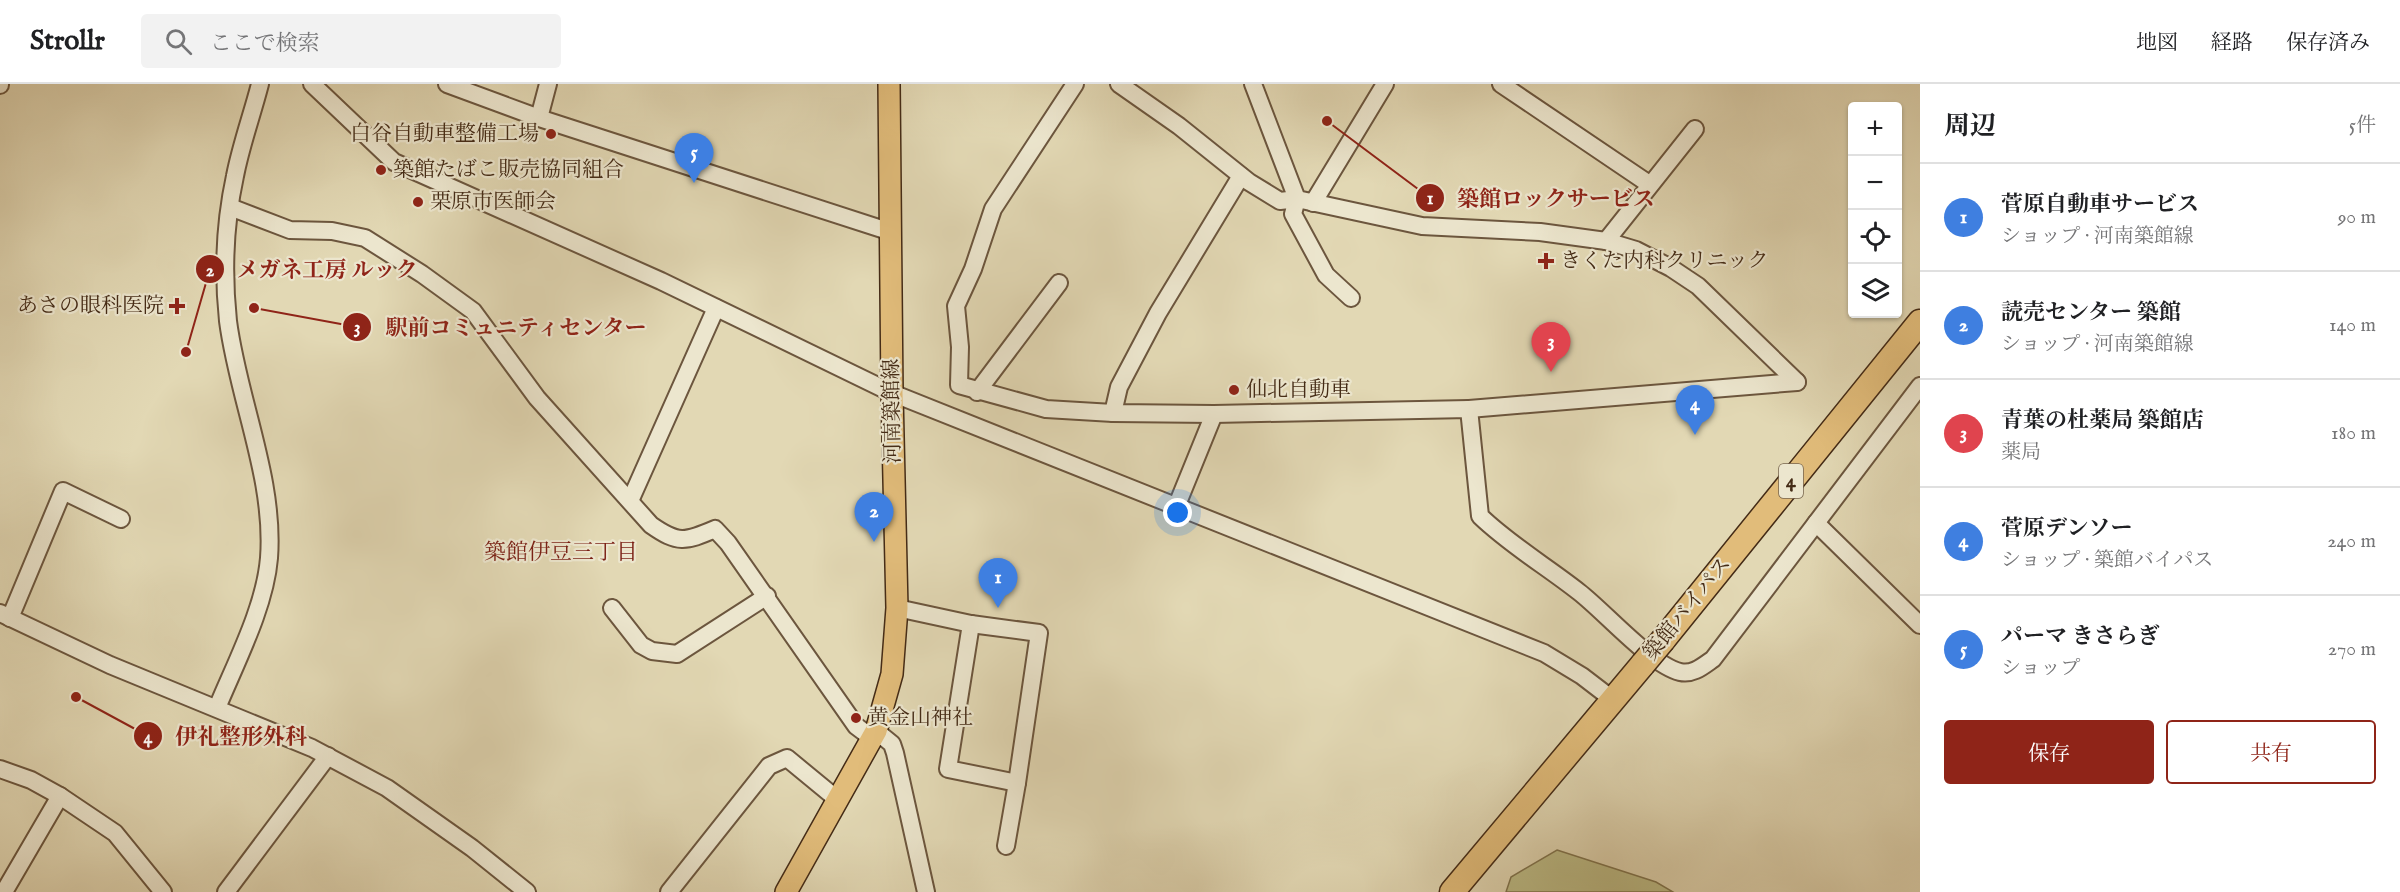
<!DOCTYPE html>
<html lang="ja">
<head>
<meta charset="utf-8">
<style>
	body { margin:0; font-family:"IM FELL English","Noto Serif JP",serif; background:#f2f2f2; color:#202124 }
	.controls { position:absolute; right:18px; top:18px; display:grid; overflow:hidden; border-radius:6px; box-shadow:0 2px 4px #0004 }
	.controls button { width:54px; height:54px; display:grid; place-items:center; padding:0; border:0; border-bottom:2px solid #e0e0e0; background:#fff; color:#202124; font:30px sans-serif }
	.you { position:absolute; left:1178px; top:429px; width:21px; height:21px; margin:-15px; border:4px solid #fff; border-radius:50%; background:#1a73e8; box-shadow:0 0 0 9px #1a73e833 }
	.badge { display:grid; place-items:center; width:39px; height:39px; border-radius:50%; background:#8f2418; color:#fff; font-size:20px; font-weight:700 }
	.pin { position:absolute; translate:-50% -50px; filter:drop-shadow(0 2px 3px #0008) }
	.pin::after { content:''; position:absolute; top:32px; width:21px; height:18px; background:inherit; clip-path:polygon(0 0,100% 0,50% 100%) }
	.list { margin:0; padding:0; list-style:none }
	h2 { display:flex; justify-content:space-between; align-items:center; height:78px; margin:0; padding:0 24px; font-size:26px }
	h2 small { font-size:20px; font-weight:400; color:#757577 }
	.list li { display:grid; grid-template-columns:39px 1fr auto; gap:18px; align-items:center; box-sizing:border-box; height:108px; padding:0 24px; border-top:2px solid #e0e0e0 }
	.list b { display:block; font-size:22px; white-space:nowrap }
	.list p { margin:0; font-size:20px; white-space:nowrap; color:#757577 }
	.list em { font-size:20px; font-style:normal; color:#757577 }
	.actions { display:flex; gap:12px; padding:18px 24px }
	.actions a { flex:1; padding:14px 0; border:2px solid #8f2418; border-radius:6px; text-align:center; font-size:21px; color:#8f2418 }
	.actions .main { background:#8f2418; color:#fff }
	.icon { flex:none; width:33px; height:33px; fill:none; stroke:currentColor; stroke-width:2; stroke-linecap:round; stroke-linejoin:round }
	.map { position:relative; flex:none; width:1920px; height:808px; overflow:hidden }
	header { display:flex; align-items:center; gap:36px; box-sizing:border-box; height:84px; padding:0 30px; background:#fff; border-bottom:2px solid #e0e0e0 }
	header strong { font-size:28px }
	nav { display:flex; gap:33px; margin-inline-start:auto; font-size:21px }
	.search { width:420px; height:54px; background:#f2f2f2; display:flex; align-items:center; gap:15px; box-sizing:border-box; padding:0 21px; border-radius:6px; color:#757577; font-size:22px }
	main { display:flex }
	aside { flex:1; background:#fff }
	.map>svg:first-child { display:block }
</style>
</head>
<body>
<header>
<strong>Strollr</strong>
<div class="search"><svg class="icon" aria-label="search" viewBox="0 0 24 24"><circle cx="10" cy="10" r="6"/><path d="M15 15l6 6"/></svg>ここで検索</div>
<nav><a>地図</a><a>経路</a><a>保存済み</a></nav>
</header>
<main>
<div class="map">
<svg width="1920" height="808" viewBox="0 0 1920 808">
	<rect width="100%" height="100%" fill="#e2d8b4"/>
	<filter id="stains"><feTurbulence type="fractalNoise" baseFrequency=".00333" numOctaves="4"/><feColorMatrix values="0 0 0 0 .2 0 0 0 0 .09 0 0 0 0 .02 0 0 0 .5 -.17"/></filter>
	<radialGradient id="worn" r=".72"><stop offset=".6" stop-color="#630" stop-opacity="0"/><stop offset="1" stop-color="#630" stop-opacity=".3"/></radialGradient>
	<polygon fill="#bcbc87" stroke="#80744e" stroke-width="1.5" points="1557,766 1656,798 1673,808 1506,808 1511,793"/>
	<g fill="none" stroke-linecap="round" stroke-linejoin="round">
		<g stroke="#6c563e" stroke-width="20">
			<g id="minor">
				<polyline points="312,0 394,78 661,197 892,309 1544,569 1582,592 1612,615"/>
				<polyline points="447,0 539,34 891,148"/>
				<path d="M1075 0 993 125 973 185 956 222 960 263 959 301 1046 325 1113 329 1214 330 1469 325 1480 432C1510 461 1546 482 1579 508 1605 528 1651 581 1680 588 1693 591 1703 582 1713 575L1920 302"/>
				<polyline points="1119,0 1179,42 1249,98 1280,117 1297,115 1293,130 1326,191 1351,214"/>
				<polyline points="1253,0 1297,115 1422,142 1540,148 1606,157 1636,166 1671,184 1698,202 1797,298"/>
				<polyline points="1501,0 1649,100"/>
				<polyline points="0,1 0,0"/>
				<polyline points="539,34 548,0"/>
				<polyline points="1313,119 1385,0"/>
				<path d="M230 123 290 146 332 147 365 154 422 190 473 227 537 314 651 441C678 460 685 458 715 445L728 459 856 642 872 654"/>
				<polyline points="1606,157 1695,45"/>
				<polyline points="977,308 1059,199"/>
				<polyline points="1469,325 1797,298"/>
				<polyline points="1113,329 1119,303 1158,229 1241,92"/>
				<polyline points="630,417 716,224"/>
				<polyline points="1177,421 1214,330"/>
				<polyline points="1816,439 1920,541"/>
				<polyline points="612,524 641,561 652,567 677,570 767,512"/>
				<polyline points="897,524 971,540 1039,549 1017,699 1006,762"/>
				<polyline points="0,529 110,581 312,664 387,704 472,764 527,808"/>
				<polyline points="10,534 63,407 121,435"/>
				<polyline points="971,540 948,685 1017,699"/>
				<path d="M217 624C236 578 265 523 269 474 275 395 238 315 228 237 223 190 225 138 235 92 241 61 252 31 260 0"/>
				<polyline points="876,647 892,660 895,669 926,808"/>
				<polyline points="0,685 31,696 60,712 115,749 163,808"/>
				<polyline points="4,808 60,712"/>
				<polyline points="226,808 328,672"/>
				<polyline points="669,808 769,682 787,674 838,716"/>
			</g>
		</g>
		<g stroke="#442b16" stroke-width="24">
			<polyline id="major" points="786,808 876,647 892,590 897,524 892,309 889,0"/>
		</g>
		<g stroke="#442b16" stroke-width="27">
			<g id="highway">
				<polyline points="1663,556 1920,238"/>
				<polyline points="1452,808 1643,580"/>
			</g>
		</g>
		<use href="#minor" stroke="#ece6ce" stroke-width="16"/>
		<use href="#major" stroke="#e1bc7a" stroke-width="21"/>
		<use href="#highway" stroke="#e1bc7a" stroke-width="24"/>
		<g stroke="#442b16" stroke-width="27" stroke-linecap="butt">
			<polyline id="highway-bridge" points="1643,580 1663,556"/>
		</g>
		<use href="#highway-bridge" stroke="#e1bc7a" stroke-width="24"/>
	</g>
	<g fill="#8f2418" stroke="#ece6ce" stroke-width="2">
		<circle cx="551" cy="50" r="6"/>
		<circle cx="381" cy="86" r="6"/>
		<circle cx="418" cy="118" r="6"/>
		<path d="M1543 168h6v6h6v6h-6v6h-6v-6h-6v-6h6z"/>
		<path d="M174 213h6v6h6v6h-6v6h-6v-6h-6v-6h6z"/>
		<circle cx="1234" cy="306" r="6"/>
		<circle cx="856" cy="634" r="6"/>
	</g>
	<g text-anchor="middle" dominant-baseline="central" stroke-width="4.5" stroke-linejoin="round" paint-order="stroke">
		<rect fill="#ece6ce" stroke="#76634d" stroke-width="1.5" x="1779" y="380" width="24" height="34" rx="4.5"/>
		<g font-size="20" font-weight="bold" fill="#442b16">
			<text x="1791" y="397">4</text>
		</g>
		<g font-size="21" fill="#442b16" stroke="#ece6ce" text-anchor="start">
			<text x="539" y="50" text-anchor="end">白谷自動車整備工場</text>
			<text x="393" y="86">築館たばこ販売協同組合</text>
			<text x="430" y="118">栗原市医師会</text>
			<text x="1560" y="177">きくた内科クリニック</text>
			<text x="164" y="222" text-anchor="end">あさの眼科医院</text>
			<text x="1246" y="306">仙北自動車</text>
			<text x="868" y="634">黄金山神社</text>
		</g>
		<g font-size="21" fill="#442b16" stroke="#ece6ce">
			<text transform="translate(893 327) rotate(-91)">河南築館線</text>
			<text transform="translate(1688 525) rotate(-51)">築館バイパス</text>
		</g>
		<g font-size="22" fill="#7a1f14" stroke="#ece6ce">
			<text x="561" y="469">築館伊豆三丁目</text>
		</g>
	</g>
	<path fill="none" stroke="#8f2418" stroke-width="2" d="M1327 37L1430 114M186 268L210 185M254 224L357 243M76 613L148 652"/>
	<g fill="#8f2418" stroke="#ece6ce" stroke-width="2">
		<circle cx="1327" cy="37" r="6"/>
		<circle cx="186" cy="268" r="6"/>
		<circle cx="254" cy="224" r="6"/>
		<circle cx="76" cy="613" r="6"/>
		<circle cx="1430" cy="114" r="15"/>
		<circle cx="210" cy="185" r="15"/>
		<circle cx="357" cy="243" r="15"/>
		<circle cx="148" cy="652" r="15"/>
	</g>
	<g font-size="18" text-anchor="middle" font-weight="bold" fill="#fff">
		<text x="1430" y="120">1</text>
		<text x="210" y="192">2</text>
		<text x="357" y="249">3</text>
		<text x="148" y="659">4</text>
	</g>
	<g font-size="22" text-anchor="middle" font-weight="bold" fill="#8f2418" stroke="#ece6ce" stroke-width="4.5" stroke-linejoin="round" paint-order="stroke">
		<text x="1556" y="122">築館ロックサービス</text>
		<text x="327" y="193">メガネ工房 ルック</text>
		<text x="516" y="251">駅前コミュニティセンター</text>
		<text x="241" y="660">伊礼整形外科</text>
	</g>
	<rect width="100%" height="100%" filter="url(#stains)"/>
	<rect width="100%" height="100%" fill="url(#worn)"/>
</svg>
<div class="controls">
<button>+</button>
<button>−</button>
<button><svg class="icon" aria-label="locate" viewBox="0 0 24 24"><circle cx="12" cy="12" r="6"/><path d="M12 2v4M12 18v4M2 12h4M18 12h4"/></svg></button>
<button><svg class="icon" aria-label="layers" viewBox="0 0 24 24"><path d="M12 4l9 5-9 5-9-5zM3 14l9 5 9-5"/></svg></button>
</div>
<div class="you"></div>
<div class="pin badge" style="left:998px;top:524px;background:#3f7fe0">1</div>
<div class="pin badge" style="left:874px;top:458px;background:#3f7fe0">2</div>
<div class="pin badge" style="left:1551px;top:288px;background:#e0444e">3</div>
<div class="pin badge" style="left:1695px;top:351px;background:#3f7fe0">4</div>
<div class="pin badge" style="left:694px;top:99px;background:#3f7fe0">5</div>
</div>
<aside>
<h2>周辺<small>5件</small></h2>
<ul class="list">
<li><span class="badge" style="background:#3f7fe0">1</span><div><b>菅原自動車サービス</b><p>ショップ · 河南築館線</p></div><em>90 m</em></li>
<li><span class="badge" style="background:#3f7fe0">2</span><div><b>読売センター 築館</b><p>ショップ · 河南築館線</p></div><em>140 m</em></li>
<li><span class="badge" style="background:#e0444e">3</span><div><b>青葉の杜薬局 築館店</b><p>薬局</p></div><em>180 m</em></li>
<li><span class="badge" style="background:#3f7fe0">4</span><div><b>菅原デンソー</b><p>ショップ · 築館バイパス</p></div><em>240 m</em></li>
<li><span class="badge" style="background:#3f7fe0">5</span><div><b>パーマ きさらぎ</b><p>ショップ</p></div><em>270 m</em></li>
</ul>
<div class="actions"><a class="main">保存</a><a>共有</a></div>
</aside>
</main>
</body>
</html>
